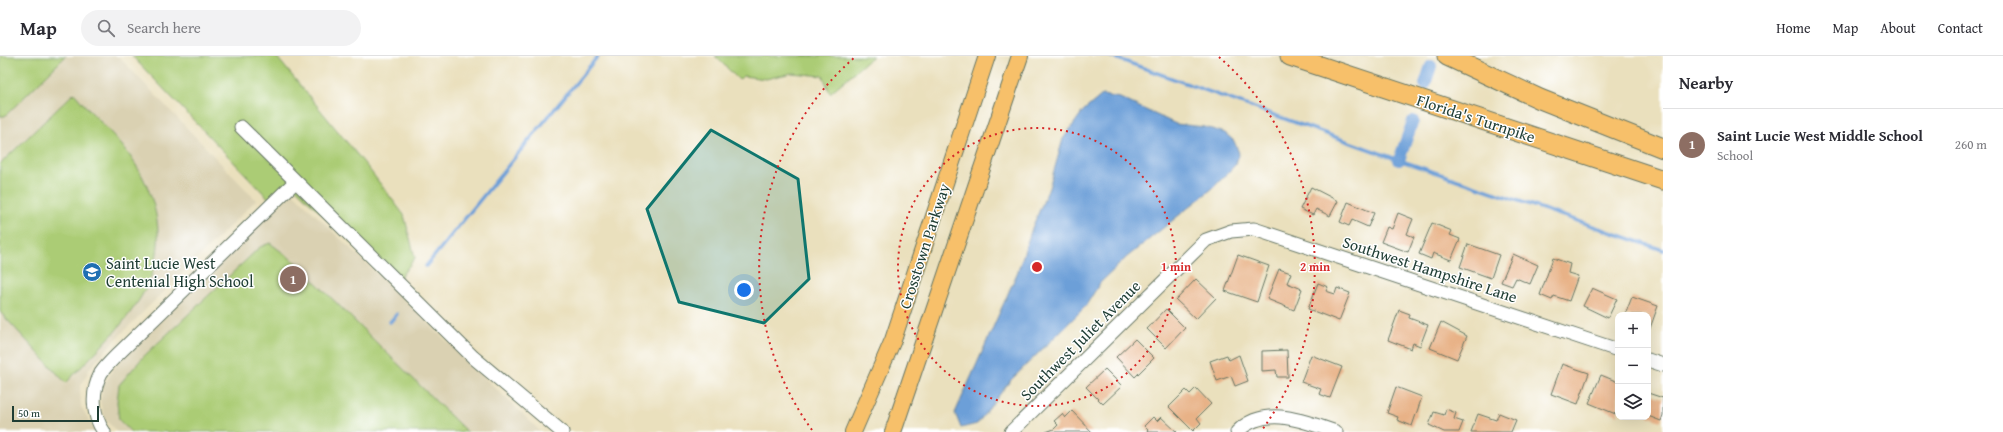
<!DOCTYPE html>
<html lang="en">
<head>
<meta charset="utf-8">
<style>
	body { margin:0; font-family:"Gentium Book Plus",serif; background:#f2f2f3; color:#2b2b33 }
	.controls { position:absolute; right:12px; bottom:12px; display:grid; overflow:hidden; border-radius:8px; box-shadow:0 4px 16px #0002 }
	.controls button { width:36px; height:36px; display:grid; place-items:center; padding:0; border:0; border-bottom:1px solid #e1e1e2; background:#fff; color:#2b2b33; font:20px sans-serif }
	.scale { position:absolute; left:12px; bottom:10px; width:87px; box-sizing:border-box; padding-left:4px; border:2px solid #1f3d34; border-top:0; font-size:11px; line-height:14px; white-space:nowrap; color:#1f3d34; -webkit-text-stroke:3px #fff; paint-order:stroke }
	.you { position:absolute; left:744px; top:234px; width:14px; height:14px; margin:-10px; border:3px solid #fff; border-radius:50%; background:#1a73e8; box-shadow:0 0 0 6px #1a73e833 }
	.badge { display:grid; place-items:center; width:26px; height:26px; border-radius:50%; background:#1f6fb2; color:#fff; font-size:13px; font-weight:700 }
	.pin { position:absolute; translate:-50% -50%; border:2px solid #fff; box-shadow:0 1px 4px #0006 }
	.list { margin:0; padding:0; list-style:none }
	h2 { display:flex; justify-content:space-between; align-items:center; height:52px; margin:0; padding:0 16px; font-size:17px }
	h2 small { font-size:13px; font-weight:400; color:#7c7c81 }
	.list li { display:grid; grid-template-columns:26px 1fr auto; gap:12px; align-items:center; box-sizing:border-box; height:72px; padding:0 16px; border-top:1px solid #e1e1e2 }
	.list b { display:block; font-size:15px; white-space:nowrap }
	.list p { margin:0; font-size:13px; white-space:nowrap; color:#7c7c81 }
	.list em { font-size:13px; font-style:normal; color:#7c7c81 }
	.icon { flex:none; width:22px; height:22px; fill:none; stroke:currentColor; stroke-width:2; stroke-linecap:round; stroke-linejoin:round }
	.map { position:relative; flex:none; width:1663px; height:376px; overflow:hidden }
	header { display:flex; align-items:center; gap:24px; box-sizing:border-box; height:56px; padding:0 20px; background:#fff; border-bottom:1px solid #e1e1e2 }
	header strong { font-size:19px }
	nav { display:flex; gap:22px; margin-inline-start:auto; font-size:14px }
	.search { width:280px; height:36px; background:#f2f2f3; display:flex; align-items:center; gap:10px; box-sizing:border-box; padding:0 14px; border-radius:22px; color:#7c7c81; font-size:15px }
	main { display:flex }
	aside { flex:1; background:#fff }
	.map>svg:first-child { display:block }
</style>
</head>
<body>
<header>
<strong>Map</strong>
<div class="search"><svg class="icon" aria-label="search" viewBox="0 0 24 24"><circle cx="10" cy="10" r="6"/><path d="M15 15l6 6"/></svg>Search here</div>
<nav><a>Home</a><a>Map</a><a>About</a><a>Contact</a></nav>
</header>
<main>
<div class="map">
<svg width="1663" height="376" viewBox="0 0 1663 376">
	<rect width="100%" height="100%" fill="#fff"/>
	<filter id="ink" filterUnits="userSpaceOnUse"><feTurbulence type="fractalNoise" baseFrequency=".025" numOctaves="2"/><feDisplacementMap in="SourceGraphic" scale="8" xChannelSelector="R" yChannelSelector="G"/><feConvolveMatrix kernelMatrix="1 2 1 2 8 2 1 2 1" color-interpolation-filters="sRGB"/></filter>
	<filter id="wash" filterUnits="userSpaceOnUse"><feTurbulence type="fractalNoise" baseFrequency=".012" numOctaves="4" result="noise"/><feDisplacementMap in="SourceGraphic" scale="16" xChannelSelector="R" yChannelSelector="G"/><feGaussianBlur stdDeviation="0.9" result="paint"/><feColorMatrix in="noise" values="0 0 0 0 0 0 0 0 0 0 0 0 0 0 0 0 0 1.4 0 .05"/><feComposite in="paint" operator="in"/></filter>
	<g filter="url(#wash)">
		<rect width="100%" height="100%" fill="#eae0bd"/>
		<g fill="#dad1b2">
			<polygon points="0,0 118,0 256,144 111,288 90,312 80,332 81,351 96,376 0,376"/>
			<polygon points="292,136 541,376 117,376 105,363 100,346 104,328 115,311"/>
		</g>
		<g fill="#abcc75" stroke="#658454">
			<polygon points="0,0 66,0 5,60 0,60"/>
			<polygon points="132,0 276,0 369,113 404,159 415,202 395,228 294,131 272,146"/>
			<polygon points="715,0 873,0 830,37 823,20 792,17 766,23 743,20 739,24"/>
			<path d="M74 37C92 59 114 77 130 100 163 148 170 201 135 250 116 278 89 302 66 327L0 256V108Z"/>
			<polygon points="270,187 295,206 467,376 131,376 119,364 117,346 119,329 144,300 260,191"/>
		</g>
		<polygon fill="#6c9fd8" stroke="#466e86" points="1102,39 1120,42 1176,68 1205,71 1225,77 1234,85 1239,97 1236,108 1213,132 1127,201 1100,227 1085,251 1010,325 977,368 961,372 955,357 1018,215 1032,172 1049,132 1063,83 1083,55"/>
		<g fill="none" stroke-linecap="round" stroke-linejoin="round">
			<g stroke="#6c9fd8" stroke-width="3.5">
				<polyline points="1110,0 1399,104 1663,194"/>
				<polyline points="426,210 598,0"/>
				<polyline points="390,266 397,258"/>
			</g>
			<g stroke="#6c9fd8" stroke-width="12">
				<polyline points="1425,28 1431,10"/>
				<polyline points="1399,104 1413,65"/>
			</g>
		</g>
		<g id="blocks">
			<g fill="#e8b287">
				<polygon points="1311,131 1338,145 1330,160 1316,153 1313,159 1300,153"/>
				<polygon points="1348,146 1374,157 1368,171 1352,164 1349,170 1340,166"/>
				<polygon points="1398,157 1413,163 1407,178 1414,181 1408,196 1381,186 1387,171 1392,173"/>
				<polygon points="1432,167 1452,175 1450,179 1460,183 1451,204 1433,197 1431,203 1419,198"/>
				<polygon points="1468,188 1499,199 1491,222 1460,211"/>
				<polygon points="1513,198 1538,209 1530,228 1516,222 1512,230 1501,226"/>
				<polygon points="1238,199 1269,210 1257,246 1225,235"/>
				<polygon points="1553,202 1570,208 1568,217 1578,220 1569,245 1554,240 1552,244 1540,239"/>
				<polygon points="1279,213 1291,217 1287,227 1302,233 1294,254 1267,243"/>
				<polygon points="1196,223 1216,242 1196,263 1176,244"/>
				<polygon points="1318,227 1328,231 1326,235 1335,238 1337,232 1350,237 1339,265 1308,253"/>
				<polygon points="1592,232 1617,243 1608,262 1583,250"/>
				<polygon points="1632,241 1658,250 1649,275 1648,259 1625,259"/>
				<polygon points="1166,253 1185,272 1166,292 1147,273"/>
				<polygon points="1399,254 1410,258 1409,262 1428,269 1420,290 1413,287 1411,293 1388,284"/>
				<polygon points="1441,266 1467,280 1457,303 1430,292"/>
				<polygon points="1135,283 1154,302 1135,321 1116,301"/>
				<polygon points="1287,294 1288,321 1277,321 1276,314 1262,315 1262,295"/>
				<polygon points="1227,299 1229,304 1239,299 1248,325 1235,330 1231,320 1217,325 1210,305"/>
				<polygon points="1311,299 1342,311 1330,342 1319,338 1321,333 1301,326"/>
				<polygon points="1562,308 1589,317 1578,348 1551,338"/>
				<polygon points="1105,313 1122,330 1103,348 1086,331"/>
				<polygon points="1601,319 1618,326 1618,359 1589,347"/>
				<polygon points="1396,331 1422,341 1412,370 1397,364 1398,361 1387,357"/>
				<polygon points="1196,332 1211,348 1197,362 1201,367 1193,375 1169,351 1186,334 1190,338"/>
				<polygon points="1648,337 1663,342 1663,359 1661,365 1648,360"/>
				<polygon points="1446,353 1456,357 1454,363 1463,366 1459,376 1444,376 1429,369 1434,356 1444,359"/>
				<polygon points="1072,355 1092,376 1046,376 1054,373 1058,369 1054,365 1062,358 1065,362"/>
				<polygon points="1499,357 1516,364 1511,376 1471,376 1478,358 1496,364"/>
				<polygon points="1153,361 1157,365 1161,361 1177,376 1146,376 1148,374 1144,370"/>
			</g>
		</g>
	</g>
	<g filter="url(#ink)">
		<use href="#blocks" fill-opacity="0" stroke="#667664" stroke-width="1"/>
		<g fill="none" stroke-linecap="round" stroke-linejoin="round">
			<g stroke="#667664" stroke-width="15">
				<g id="minor">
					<polyline points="241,71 473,301 562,376"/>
					<polyline points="1648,304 1663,309"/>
					<path d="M104 376C92 359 91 336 101 317 105 311 111 305 116 300L295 126"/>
					<polyline points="1011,376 1206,184 1231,175 1254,173 1618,294"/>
					<path d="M1237 376C1265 348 1304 365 1336 376"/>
				</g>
			</g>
			<g stroke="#667664" stroke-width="18">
				<g id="major">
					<polyline points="853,376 893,284 987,0"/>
					<polyline points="893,376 1020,0"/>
				</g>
			</g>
			<g stroke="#667664" stroke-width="21">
				<g id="highway">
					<polyline points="1290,0 1663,124"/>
					<polyline points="1447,0 1540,43 1663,92"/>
				</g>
			</g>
			<use href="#minor" stroke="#fff" stroke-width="13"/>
			<use href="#major" stroke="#f7c06b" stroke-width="16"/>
			<use href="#highway" stroke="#f7c06b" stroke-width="19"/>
		</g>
	</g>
	<path fill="#0f766e" fill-opacity="0.2" stroke="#0f766e" stroke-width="3" stroke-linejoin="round" d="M711 74 798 123 809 223 764 267 679 246 647 153Z"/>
	<g fill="none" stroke="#d62828" stroke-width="2" stroke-dasharray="2 4">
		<circle cx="1037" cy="211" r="139"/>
		<path d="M812 374A278 278 0 0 1 855 1M1219 1A278 278 0 0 1 1262 374"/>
	</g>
	<defs>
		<g id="school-disc" transform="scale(1)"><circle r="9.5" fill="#1f6fb2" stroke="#fff"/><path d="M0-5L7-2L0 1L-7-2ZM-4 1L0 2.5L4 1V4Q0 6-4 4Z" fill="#fff"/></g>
	</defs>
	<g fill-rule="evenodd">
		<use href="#school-disc" x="92" y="216"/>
	</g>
	<g text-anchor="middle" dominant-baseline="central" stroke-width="3" stroke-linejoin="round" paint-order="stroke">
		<g font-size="16" fill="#1f3d34" stroke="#fff">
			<text transform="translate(1476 62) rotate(18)">Florida's Turnpike</text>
			<text transform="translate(924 190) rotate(-72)">Crosstown Parkway</text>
			<text transform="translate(1430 213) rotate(18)">Southwest Hampshire Lane</text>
			<text transform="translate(1080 284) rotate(-45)">Southwest Juliet Avenue</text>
		</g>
		<g font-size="16" fill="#1f3d34" stroke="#fff" text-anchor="start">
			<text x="106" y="207">Saint Lucie West<tspan x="106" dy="18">Centenial High School</tspan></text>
		</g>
	</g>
	<circle cx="1037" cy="211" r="6" fill="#d62828" stroke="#fff" stroke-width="2"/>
	<g font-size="12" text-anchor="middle" font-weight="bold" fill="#d62828" stroke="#fff" stroke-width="3" stroke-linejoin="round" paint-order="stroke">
		<text x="1176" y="215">1 min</text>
		<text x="1315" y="215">2 min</text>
	</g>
</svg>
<div class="controls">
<button>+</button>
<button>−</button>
<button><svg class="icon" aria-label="layers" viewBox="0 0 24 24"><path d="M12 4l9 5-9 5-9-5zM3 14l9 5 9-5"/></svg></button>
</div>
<div class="scale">50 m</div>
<div class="you"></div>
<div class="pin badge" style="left:293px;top:223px;background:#8d6e63">1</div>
</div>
<aside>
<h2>Nearby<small></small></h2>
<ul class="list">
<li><span class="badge" style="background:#8d6e63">1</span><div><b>Saint Lucie West Middle School</b><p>School</p></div><em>260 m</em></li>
</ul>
</aside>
</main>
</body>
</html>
